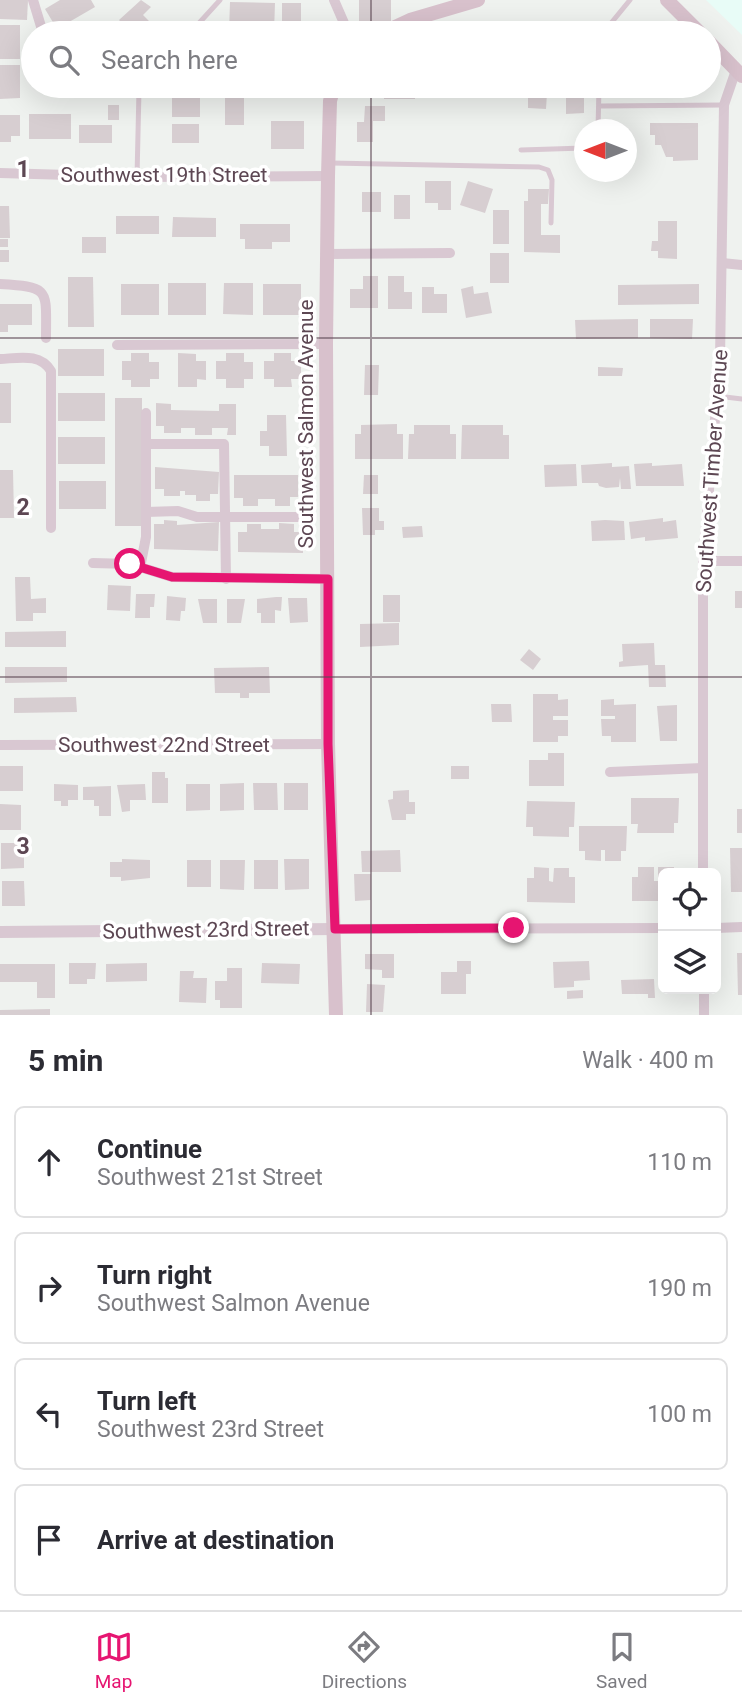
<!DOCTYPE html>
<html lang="en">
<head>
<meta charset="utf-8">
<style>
	body { margin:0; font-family:Roboto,sans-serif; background:#f7f7f7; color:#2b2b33 }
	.controls { position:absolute; right:21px; bottom:21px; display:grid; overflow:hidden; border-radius:10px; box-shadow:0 7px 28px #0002 }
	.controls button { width:63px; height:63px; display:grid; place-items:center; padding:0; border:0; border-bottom:2px solid #e1e1e2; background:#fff; color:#2b2b33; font:35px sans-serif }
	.compass { position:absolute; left:574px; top:119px; width:63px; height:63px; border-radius:50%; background:#fff; box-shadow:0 7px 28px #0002; rotate:270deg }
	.stop { position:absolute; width:21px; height:21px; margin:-16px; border:5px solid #e61571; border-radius:50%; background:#fff }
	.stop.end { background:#e61571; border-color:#fff; box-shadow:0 2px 7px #0008 }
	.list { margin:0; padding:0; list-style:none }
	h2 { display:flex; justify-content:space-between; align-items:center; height:91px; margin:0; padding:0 28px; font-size:30px }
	h2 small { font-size:23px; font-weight:400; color:#7c7c81 }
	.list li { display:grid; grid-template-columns:46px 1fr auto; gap:21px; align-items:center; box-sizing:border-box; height:112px; margin:0 14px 14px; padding:0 14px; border:2px solid #e1e1e2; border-radius:10px }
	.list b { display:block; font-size:26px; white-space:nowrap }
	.list p { margin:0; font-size:23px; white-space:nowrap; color:#7c7c81 }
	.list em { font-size:23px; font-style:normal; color:#7c7c81 }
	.icon { flex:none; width:38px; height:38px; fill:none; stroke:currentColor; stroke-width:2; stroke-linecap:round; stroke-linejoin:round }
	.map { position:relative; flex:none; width:742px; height:1015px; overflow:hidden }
	.search { position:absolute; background:#fff; box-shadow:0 7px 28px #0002; left:21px; right:21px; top:21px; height:77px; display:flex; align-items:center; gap:18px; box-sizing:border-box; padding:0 24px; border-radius:38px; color:#7c7c81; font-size:26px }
	.sheet { height:595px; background:#fff }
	nav { display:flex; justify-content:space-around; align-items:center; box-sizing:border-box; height:98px; border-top:2px solid #e1e1e2; background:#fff; font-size:19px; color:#7c7c81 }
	nav a { display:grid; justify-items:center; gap:4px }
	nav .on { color:#e61571 }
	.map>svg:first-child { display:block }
</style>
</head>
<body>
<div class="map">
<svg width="742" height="1015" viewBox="0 0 742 1015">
	<rect width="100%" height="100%" fill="#eff2ef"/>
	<polygon fill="#e8fcf7" points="706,0 742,0 742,35"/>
	<g fill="#d7ced1">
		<polygon points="0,0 28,0 27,20 0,19"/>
		<polygon points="60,0 91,0 95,7 57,29 45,9"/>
		<polygon points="141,0 151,7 143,15 154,26 147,33 131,33 119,20"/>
		<rect x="359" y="0" width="32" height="21"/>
		<polygon points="230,2 275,3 274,32 256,31 256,25 249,25 249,32 229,32"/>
		<rect x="282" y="3" width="19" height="30"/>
		<rect x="0" y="25" width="20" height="34"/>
		<polygon points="499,25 510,26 509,33 499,33"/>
		<polygon points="114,26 123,33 107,33"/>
		<polygon points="0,65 20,65 20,98 0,99"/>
		<polygon points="45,86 87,86 87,94 44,94"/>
		<rect x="172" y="86" width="28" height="5"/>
		<rect x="225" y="86" width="19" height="39"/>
		<rect x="269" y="86" width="33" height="6"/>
		<rect x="384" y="86" width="31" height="13"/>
		<polygon points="522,86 540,86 540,93 547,93 546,109 528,108 528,96 521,96"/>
		<polygon points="566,86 584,86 584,113 566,114"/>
		<rect x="625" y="86" width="14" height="5"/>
		<rect x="172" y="97" width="28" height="20"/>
		<rect x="108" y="105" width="11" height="15"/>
		<polygon points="365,106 385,106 385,121 373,121 373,142 357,142 357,122 364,122"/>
		<rect x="29" y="114" width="42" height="25"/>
		<polygon points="0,115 20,115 20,136 11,136 11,142 0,142"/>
		<rect x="271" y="121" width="33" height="28"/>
		<polygon points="650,123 698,123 698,160 673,161 673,157 666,157 661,145 655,145 655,135 650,135"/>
		<rect x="172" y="124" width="27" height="19"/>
		<rect x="79" y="125" width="33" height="18"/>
		<polygon points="425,181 451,181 451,210 438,210 438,203 425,203"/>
		<polygon points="468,181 493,189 485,213 460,205"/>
		<polygon points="528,189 549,189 548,204 541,204 541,235 560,235 560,253 524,252 524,201 528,201"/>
		<rect x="362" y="192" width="19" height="20"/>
		<rect x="394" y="195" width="16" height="24"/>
		<polygon points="0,206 9,206 10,238 0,238"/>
		<rect x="493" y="210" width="16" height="34"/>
		<rect x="116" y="216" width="43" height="18"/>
		<polygon points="173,217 216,218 216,237 172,237"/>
		<polygon points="658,221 677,221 677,259 658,258 658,251 651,251 652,241 658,241"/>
		<polygon points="240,224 290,224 290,242 272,242 272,249 245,249 245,239 240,239"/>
		<rect x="82" y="237" width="24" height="16"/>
		<rect x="0" y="239" width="8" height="8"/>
		<rect x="0" y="250" width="9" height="12"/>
		<rect x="490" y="253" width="19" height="30"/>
		<polygon points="363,276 378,276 378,308 350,308 350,289 363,289"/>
		<polygon points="388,276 404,276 404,292 412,292 412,309 388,309"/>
		<polygon points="68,277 93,277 94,327 68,327"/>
		<rect x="168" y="283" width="38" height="32"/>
		<polygon points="224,283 253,283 253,315 223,314"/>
		<rect x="121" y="284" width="38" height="31"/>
		<rect x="263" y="284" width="38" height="31"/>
		<polygon points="699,284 699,304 618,305 618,285"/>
		<polygon points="473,286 474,294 488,292 492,313 466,318 461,289"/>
		<polygon points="422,287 434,287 434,294 447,294 447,313 422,313"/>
		<polygon points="0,304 32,304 32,325 8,325 8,332 0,332"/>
		<polygon points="638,319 638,338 576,339 575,320"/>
		<polygon points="650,319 693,319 692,339 650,338"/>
		<rect x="58" y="349" width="46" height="27"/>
		<polygon points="131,353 149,353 149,362 159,362 159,379 150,379 150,387 131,387 131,380 122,380 122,361 131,361"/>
		<polygon points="178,353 196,354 196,361 206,361 206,380 197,379 197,387 178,387"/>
		<polygon points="226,353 244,353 244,362 253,362 253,379 244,379 244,388 226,388 226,379 216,379 216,361 226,361"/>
		<polygon points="274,353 291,353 291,361 301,361 301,379 291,379 292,387 274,387 274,379 264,379 264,361 274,361"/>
		<polygon points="365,365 379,365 378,395 364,395"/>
		<polygon points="598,367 623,368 622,376 598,376"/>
		<rect x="0" y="383" width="11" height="40"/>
		<rect x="58" y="393" width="47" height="28"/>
		<rect x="115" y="398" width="27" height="128"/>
		<polygon points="156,403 171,404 171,410 219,411 219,404 236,404 236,435 227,435 228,428 212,428 212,435 195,435 195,428 181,428 181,433 164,433 164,426 156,426"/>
		<polygon points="267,415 286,415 287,456 269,456 269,446 260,446 260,431 267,431"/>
		<polygon points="397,424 397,434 403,434 403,459 355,459 355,434 361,434 361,425"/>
		<polygon points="414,425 450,425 450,434 456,434 456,459 408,459 409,434 414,434"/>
		<polygon points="462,425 503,425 503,435 509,435 509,459 461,459"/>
		<rect x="58" y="437" width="47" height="27"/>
		<polygon points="612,463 612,467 629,466 631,489 621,489 620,478 619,487 606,488 599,486 598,483 582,483 581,465"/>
		<polygon points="652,463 652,466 682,464 684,486 636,486 634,464"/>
		<polygon points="576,464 577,486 545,487 544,465"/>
		<polygon points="155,467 219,472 218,494 210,494 210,501 196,501 196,495 185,495 185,491 180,491 180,496 164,496 164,489 155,489"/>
		<polygon points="0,470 13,470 14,518 0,518"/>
		<polygon points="234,475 298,475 298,497 290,497 290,506 275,506 275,499 258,499 258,506 243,506 243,498 234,498"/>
		<polygon points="364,475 378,475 378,494 363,494"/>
		<rect x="59" y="481" width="47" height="28"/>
		<polygon points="362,508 379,508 379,521 384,521 384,530 375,530 375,535 363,535"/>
		<polygon points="663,518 663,522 676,520 678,538 645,541 645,537 631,539 629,522"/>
		<polygon points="164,520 177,521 177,525 219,522 218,551 154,549 154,524 164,524"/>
		<polygon points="605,520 624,521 625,540 592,541 591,521"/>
		<polygon points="279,523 294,524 294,532 303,532 303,553 238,552 238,532 247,532 247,524 261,524 261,529 279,529"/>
		<polygon points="422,526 423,537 403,538 402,527"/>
		<polygon points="15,577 30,577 31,599 46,598 46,613 33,613 33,621 16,621"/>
		<polygon points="108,585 131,586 130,611 107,610"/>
		<rect x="735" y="591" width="7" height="17"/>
		<polygon points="136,594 155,594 154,607 150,607 150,618 135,618"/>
		<rect x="383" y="595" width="17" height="27"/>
		<polygon points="167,596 186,598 185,611 181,611 180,621 166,620"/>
		<polygon points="276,597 282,597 281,611 275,610 275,623 261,623 261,613 257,613 257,599"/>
		<polygon points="288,598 307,598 308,622 290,623"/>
		<polygon points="198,599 217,599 217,623 203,623"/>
		<polygon points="227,599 245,599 241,623 227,623"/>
		<polygon points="399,623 399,645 360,647 360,624"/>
		<polygon points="66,631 66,647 5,647 5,632"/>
		<polygon points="654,643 655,665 665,665 666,687 649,687 648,665 619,667 619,662 623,661 622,644"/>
		<polygon points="529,649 541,659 533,670 520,660"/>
		<polygon points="5,667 67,667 67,682 5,683"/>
		<polygon points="269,667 270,693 249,693 249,698 240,698 240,693 215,693 214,668"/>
		<polygon points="533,694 558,694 558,700 568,699 568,716 553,716 553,720 568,720 568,736 558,736 558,742 533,742"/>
		<polygon points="76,697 77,712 14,713 14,698"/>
		<polygon points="614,699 614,705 636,704 636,742 611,742 611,736 602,736 601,719 615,719 615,716 601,716 601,700"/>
		<polygon points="491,704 511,704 512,722 492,722"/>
		<polygon points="677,705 677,741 660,741 657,706"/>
		<polygon points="548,753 564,753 564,786 529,786 529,760 548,760"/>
		<rect x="0" y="766" width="23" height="25"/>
		<rect x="451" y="766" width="18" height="13"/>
		<polygon points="152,772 165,772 165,778 168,778 168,803 152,803"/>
		<polygon points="244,783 244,810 220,811 220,784"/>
		<polygon points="253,783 277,783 278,810 254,810"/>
		<rect x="284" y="783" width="24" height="27"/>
		<polygon points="54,784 78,785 78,800 68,800 68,806 61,806 61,801 54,801"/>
		<polygon points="145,784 146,800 130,800 130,811 122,812 117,785"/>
		<polygon points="186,784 210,784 210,810 186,811"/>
		<polygon points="111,786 111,816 99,816 99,806 94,806 94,800 83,800 83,787"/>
		<polygon points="409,790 409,802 415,802 415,814 406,814 406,820 392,820 388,800 393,799 393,791"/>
		<polygon points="631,798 679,798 678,823 674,823 674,833 637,833 638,824 631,824"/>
		<polygon points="527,801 575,802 574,827 569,827 569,837 533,836 533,827 526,827"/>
		<polygon points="0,804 21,805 21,830 0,830"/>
		<rect x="737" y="809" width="5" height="24"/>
		<polygon points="579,826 627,826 626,851 621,851 621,861 605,861 605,850 601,850 601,861 585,860 585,851 579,851"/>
		<polygon points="1,843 24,843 24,868 1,869"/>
		<polygon points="730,848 742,848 742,892 731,892"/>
		<polygon points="400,850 401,872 362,872 361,851"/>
		<polygon points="122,859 150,860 150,878 121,881 121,877 110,877 110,862 122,862"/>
		<polygon points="284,859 309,859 309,889 285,890"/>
		<rect x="187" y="860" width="24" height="27"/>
		<polygon points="220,860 245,860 244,890 220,889"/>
		<rect x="254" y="860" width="24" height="29"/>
		<polygon points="534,867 549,868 549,881 553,882 554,868 569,868 569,877 575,877 575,903 527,902 527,878 534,878"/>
		<polygon points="638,867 654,867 654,881 658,881 658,867 674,867 674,873 663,873 663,901 632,901 632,877 638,877"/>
		<polygon points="354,874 371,874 371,900 355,901"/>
		<polygon points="2,881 24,881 25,906 2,906"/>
		<polygon points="737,953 742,953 742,995 738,995"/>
		<polygon points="365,954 394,954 394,978 382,978 382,970 365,969"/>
		<polygon points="457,961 471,961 471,974 466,974 466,994 441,994 441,972 457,972"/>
		<polygon points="589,961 590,980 574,981 574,987 554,988 553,962"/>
		<polygon points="69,963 96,963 95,979 87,979 87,984 69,984"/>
		<polygon points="147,963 147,981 106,982 106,964"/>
		<polygon points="262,963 300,964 299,984 261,983"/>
		<polygon points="0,964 55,964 55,998 37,998 37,982 0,982"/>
		<polygon points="227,968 242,968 242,1008 220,1008 220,1000 215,1000 215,981 227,981"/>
		<polygon points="180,971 194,971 193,978 207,978 206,1003 179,1002"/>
		<polygon points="654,979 655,998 648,998 648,994 622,994 621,980"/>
		<polygon points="367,984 385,985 383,1012 366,1012"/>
		<polygon points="583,990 583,998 567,999 567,991"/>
		<polygon points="50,1009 50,1015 0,1015 0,1010"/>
	</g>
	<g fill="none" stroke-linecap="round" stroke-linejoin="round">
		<g stroke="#d9c8d2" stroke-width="5">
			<polyline points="190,33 220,0"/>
			<polyline points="603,33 630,0"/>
			<polyline points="600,106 723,105"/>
			<polyline points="598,130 599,86"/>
			<polyline points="521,150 584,148"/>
			<polyline points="331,163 539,167 548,170 552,180 551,223"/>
			<polyline points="137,177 139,90 143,86"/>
			<polyline points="717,396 742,399"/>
		</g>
		<g stroke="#d9c8d2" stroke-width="10">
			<polyline points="33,0 43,33"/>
			<polyline points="334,0 344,23 352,33"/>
			<polyline points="0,173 137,177 328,176"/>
			<polyline points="328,254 450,253"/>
			<polyline points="722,263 742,265"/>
			<path d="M0 284C51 287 46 289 46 338"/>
			<polyline points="117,345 326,344"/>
			<path d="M0 359C20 358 40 353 51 371V528"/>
			<polyline points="146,444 224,444 226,579"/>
			<polyline points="146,512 178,511 197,517 298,517"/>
			<polyline points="703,561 742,561"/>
			<polyline points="93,563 130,564 172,577 328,579"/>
			<polyline points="140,568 146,537 146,413"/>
			<polyline points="0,745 328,744"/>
			<polyline points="610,772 702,768"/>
			<polyline points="703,873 703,561 720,360 724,105 736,70"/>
			<polyline points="716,928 742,927"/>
			<polyline points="335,929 663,928"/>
			<polyline points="704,989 704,1015"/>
		</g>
		<polyline stroke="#d9c8d2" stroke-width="12" points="0,932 335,929"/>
		<g stroke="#d8c1cc" stroke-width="14">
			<polyline points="667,0 700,33"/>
			<polyline points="382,33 410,20 478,0"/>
			<polyline points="709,42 742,76"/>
			<polyline points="334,86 330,101 328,176 326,344 328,744 336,1015"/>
		</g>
	</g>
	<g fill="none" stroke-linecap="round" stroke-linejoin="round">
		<polyline stroke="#e61571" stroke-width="9" points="130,564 172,577 328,579 328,744 335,929 514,928"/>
	</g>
	<path fill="none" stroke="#5d4753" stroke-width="2" stroke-opacity="0.55" d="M371 0V33M371 86V1015M0 338H742M0 677H742"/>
	<g text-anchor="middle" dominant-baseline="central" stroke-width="7" stroke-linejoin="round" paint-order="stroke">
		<g font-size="21" fill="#5d4753" stroke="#fff">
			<text x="164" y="175">Southwest 19th Street</text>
			<text transform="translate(306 424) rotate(-90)">Southwest Salmon Avenue</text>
			<text transform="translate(712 471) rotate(-86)">Southwest Timber Avenue</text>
			<text x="164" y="745">Southwest 22nd Street</text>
			<text transform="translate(206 930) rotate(-1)">Southwest 23rd Street</text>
		</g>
	</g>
	<g font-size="23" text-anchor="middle" font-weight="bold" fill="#5d4753" stroke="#fff" stroke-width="7" stroke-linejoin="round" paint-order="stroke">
		<text x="23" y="177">1</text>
		<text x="23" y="515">2</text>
		<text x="23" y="854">3</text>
	</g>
</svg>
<div class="controls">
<button><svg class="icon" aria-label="locate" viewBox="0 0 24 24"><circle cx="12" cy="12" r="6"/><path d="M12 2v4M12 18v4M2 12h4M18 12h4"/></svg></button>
<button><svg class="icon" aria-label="layers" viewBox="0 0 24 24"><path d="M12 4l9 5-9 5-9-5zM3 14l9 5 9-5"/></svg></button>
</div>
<svg class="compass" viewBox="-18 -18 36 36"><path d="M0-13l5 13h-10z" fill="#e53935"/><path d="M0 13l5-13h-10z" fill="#7c7c81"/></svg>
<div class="stop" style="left:130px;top:564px"></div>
<div class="stop end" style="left:514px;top:928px"></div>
<div class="search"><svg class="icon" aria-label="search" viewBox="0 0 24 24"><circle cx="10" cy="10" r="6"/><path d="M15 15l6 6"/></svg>Search here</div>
</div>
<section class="sheet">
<h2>5 min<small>Walk · 400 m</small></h2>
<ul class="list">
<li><svg class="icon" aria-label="ahead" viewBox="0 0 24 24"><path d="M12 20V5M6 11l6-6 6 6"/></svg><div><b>Continue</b><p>Southwest 21st Street</p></div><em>110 m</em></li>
<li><svg class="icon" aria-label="right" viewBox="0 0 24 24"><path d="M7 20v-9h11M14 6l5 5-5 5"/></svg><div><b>Turn right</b><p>Southwest Salmon Avenue</p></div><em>190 m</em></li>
<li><svg class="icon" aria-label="left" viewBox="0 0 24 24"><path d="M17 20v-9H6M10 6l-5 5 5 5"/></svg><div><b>Turn left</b><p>Southwest 23rd Street</p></div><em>100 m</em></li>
<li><svg class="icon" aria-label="arrive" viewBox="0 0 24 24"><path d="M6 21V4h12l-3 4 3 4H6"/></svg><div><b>Arrive at destination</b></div></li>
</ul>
</section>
<nav>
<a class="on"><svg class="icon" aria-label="map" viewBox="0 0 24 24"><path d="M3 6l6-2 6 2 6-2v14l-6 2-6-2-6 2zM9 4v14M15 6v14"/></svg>Map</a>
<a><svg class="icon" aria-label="directions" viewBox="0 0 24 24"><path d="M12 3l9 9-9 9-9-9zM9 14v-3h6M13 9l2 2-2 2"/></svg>Directions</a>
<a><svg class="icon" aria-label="saved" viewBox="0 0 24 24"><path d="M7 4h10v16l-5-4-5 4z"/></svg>Saved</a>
</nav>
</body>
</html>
